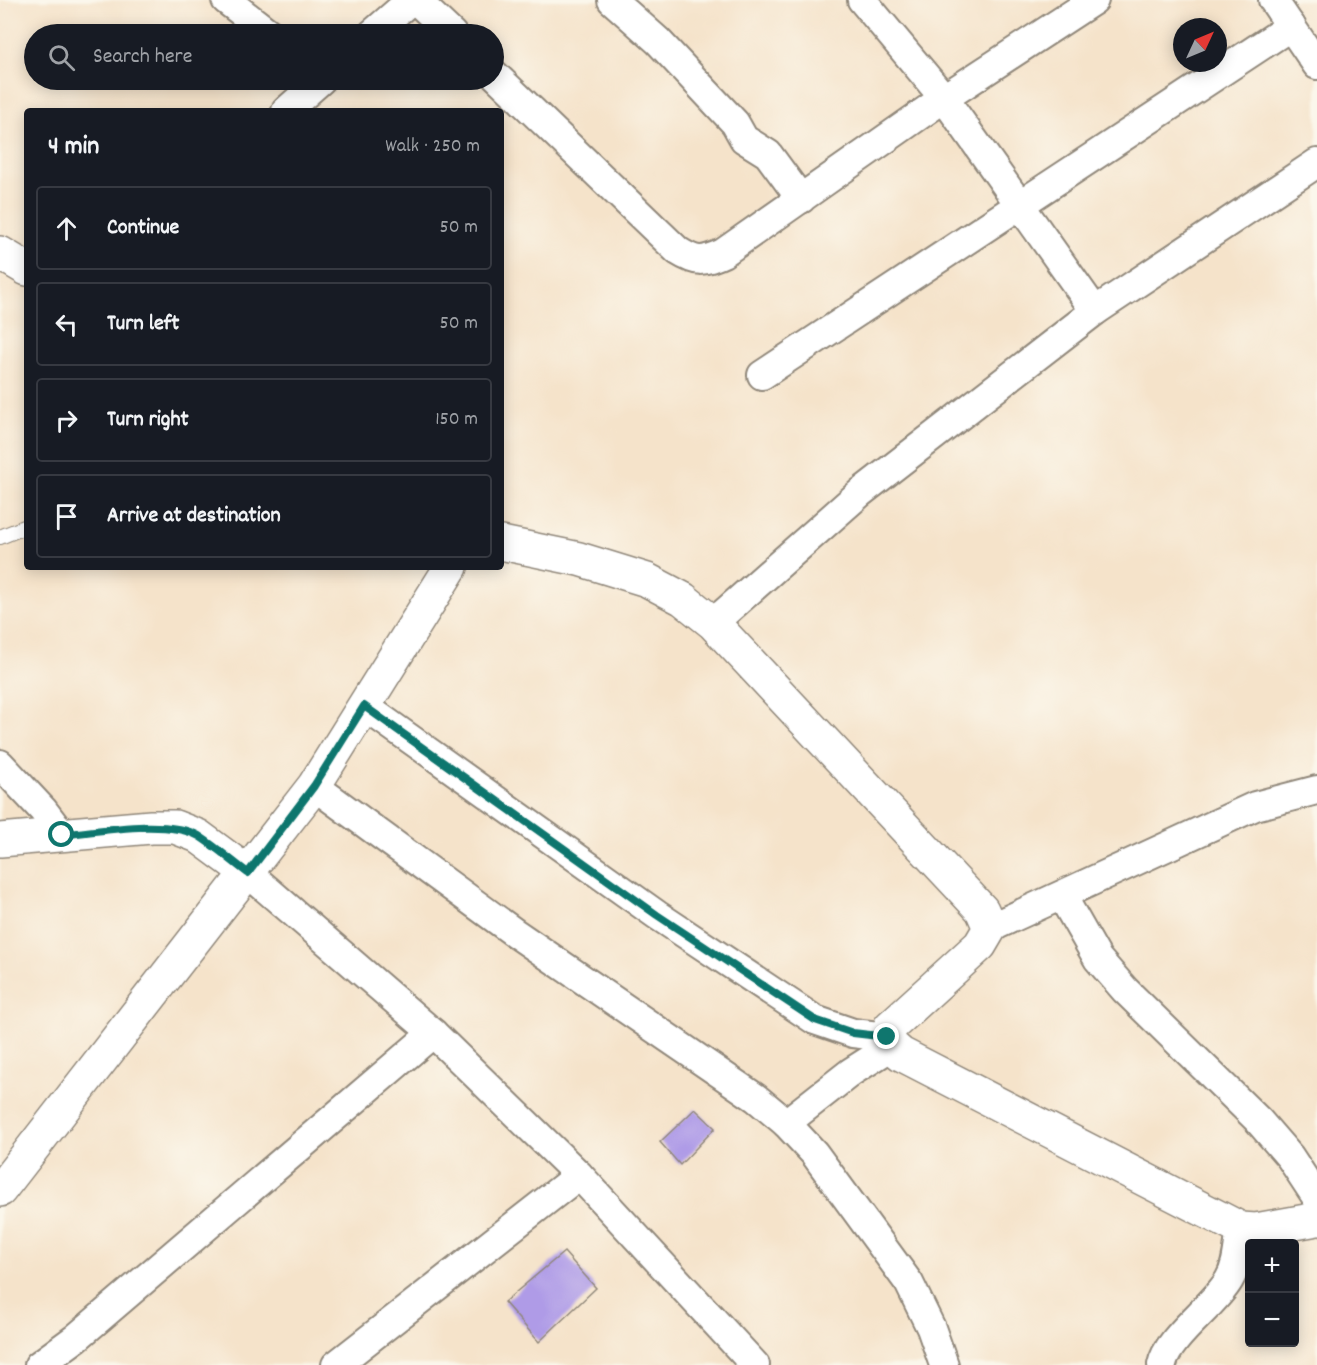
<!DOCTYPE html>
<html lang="en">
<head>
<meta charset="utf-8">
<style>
	body { margin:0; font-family:Dekko,sans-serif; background:#20242c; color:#f1f3f6 }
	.controls { position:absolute; right:18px; bottom:18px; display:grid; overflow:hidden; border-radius:6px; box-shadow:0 3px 15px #0003 }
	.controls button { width:54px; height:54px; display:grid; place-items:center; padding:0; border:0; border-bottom:2px solid #363941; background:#171b24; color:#f1f3f6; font:30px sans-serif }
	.compass { position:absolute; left:1173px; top:18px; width:54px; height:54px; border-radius:50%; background:#171b24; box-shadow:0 3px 15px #0003; rotate:46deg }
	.stop { position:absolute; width:18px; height:18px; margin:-14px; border:4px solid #0f766e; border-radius:50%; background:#fff }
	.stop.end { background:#0f766e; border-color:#fff; box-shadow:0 2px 6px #0008 }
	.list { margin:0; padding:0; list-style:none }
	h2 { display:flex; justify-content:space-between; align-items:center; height:78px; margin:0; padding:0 24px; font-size:26px }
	h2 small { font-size:20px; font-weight:400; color:#9ea1a6 }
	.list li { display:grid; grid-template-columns:39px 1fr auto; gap:18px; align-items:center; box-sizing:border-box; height:84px; margin:0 12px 12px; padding:0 12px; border:2px solid #363941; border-radius:6px }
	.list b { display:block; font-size:22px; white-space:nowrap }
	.list em { font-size:20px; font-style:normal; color:#9ea1a6 }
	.icon { flex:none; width:33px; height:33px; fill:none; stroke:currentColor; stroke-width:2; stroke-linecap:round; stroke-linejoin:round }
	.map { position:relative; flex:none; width:1317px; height:1365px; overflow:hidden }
	.search { position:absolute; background:#171b24; box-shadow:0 3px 15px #0003; left:24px; top:24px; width:480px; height:66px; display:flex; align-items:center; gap:15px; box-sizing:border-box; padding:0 21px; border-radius:33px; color:#9ea1a6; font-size:22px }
	.panel { position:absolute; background:#171b24; box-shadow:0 3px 15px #0003; left:24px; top:108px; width:480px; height:462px; border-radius:6px }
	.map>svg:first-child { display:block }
</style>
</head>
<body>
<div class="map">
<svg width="1317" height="1365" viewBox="0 0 1317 1365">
	<rect width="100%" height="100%" fill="#fbf7ec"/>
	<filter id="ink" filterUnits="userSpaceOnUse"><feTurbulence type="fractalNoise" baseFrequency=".0167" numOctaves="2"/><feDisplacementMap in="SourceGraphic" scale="12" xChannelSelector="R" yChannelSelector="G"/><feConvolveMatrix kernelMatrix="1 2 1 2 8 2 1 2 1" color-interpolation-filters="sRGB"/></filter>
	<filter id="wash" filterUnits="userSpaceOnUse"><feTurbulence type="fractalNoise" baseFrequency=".008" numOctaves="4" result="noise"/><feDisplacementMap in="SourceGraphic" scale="24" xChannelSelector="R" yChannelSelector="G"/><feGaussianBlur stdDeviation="1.35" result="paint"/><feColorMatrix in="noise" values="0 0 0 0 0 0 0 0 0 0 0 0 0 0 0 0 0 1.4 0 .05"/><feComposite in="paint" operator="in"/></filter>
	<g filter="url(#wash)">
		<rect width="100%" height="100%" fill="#f5e3ca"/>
		<g id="blocks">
			<g fill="#af9be7">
				<polygon points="695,1109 715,1128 680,1165 660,1142"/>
				<polygon points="564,1252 596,1288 539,1342 504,1302"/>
			</g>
		</g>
	</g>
	<g filter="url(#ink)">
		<use href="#blocks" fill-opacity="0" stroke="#90877a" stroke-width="1.5"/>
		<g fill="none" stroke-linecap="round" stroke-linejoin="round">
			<g stroke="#90877a" stroke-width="16">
				<polyline id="lane" points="0,537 27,526"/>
			</g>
			<g stroke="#90877a" stroke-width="32">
				<g id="street">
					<polyline points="226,0 270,34"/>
					<polyline points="416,0 452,34"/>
					<polyline points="612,0 658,41 735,123 744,139 768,154 801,199"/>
					<polyline points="862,0 944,98 1095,311"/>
					<polyline points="1273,0 1317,65"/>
					<polyline points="372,34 411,0"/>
					<path d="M494 74 678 251C697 263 702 262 723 253L944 98 1094 0"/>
					<polyline points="286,111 321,80"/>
					<polyline points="762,375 1291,26"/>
					<polyline points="713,623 860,493 1095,311 1317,163"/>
					<polyline points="364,706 657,915 815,1020 853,1033 887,1037"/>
					<polyline points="0,764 43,810 62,835"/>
					<polyline points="314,786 515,933 756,1098 786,1123 814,1153 909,1283 931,1328 944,1365"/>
					<polyline points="248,873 433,1033 579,1175 755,1365"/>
					<polyline points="1062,896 1098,959 1125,990 1258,1120 1290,1157 1317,1198"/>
					<polyline points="990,928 1255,806 1317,790"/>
					<polyline points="786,1123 851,1072 892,1046"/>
					<polyline points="39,1365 76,1338 433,1033"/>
					<polyline points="336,1365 579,1175"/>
					<path d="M1162 1365C1167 1338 1214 1306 1229 1280 1238 1265 1238 1246 1241 1229"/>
				</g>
			</g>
			<g stroke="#90877a" stroke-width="36">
				<g id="secondary">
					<polyline points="0,253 27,269"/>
					<polyline points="501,543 579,559 647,580 683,599 713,623 982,910 990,928 980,945 890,1027 887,1037 892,1046 901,1054 1241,1229 1256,1230 1317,1219"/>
					<polyline points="0,840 151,827 175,827 198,836 248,873"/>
					<polyline points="0,1190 314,786 451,567"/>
				</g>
			</g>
			<use href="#lane" stroke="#fff" stroke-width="14"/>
			<use href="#street" stroke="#fff" stroke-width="28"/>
			<use href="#secondary" stroke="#fff" stroke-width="33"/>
		</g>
	</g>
	<g fill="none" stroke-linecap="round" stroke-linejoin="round" filter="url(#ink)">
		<path stroke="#0f766e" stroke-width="8" d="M62 835C99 831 167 818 199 836 216 847 232 861 248 873L314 786 364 706 657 915 815 1020 853 1033 887 1037"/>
	</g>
</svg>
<div class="controls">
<button>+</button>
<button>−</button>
</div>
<svg class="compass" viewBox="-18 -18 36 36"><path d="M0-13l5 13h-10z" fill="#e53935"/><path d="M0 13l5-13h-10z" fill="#9ea1a6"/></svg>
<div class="stop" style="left:62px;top:835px"></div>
<div class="stop end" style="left:887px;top:1037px"></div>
<div class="search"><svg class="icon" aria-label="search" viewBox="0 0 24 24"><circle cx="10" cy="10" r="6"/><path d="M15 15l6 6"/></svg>Search here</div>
<section class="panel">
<h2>4 min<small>Walk · 250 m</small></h2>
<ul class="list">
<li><svg class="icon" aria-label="ahead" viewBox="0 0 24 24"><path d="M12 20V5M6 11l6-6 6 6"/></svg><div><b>Continue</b></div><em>50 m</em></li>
<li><svg class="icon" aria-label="left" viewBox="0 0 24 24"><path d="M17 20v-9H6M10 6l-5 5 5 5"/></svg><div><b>Turn left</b></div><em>50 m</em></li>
<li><svg class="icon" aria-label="right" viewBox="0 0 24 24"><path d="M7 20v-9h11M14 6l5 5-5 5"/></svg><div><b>Turn right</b></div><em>150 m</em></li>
<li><svg class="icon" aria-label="arrive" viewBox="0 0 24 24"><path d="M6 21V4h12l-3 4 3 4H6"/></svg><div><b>Arrive at destination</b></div></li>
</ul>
</section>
</div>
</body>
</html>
